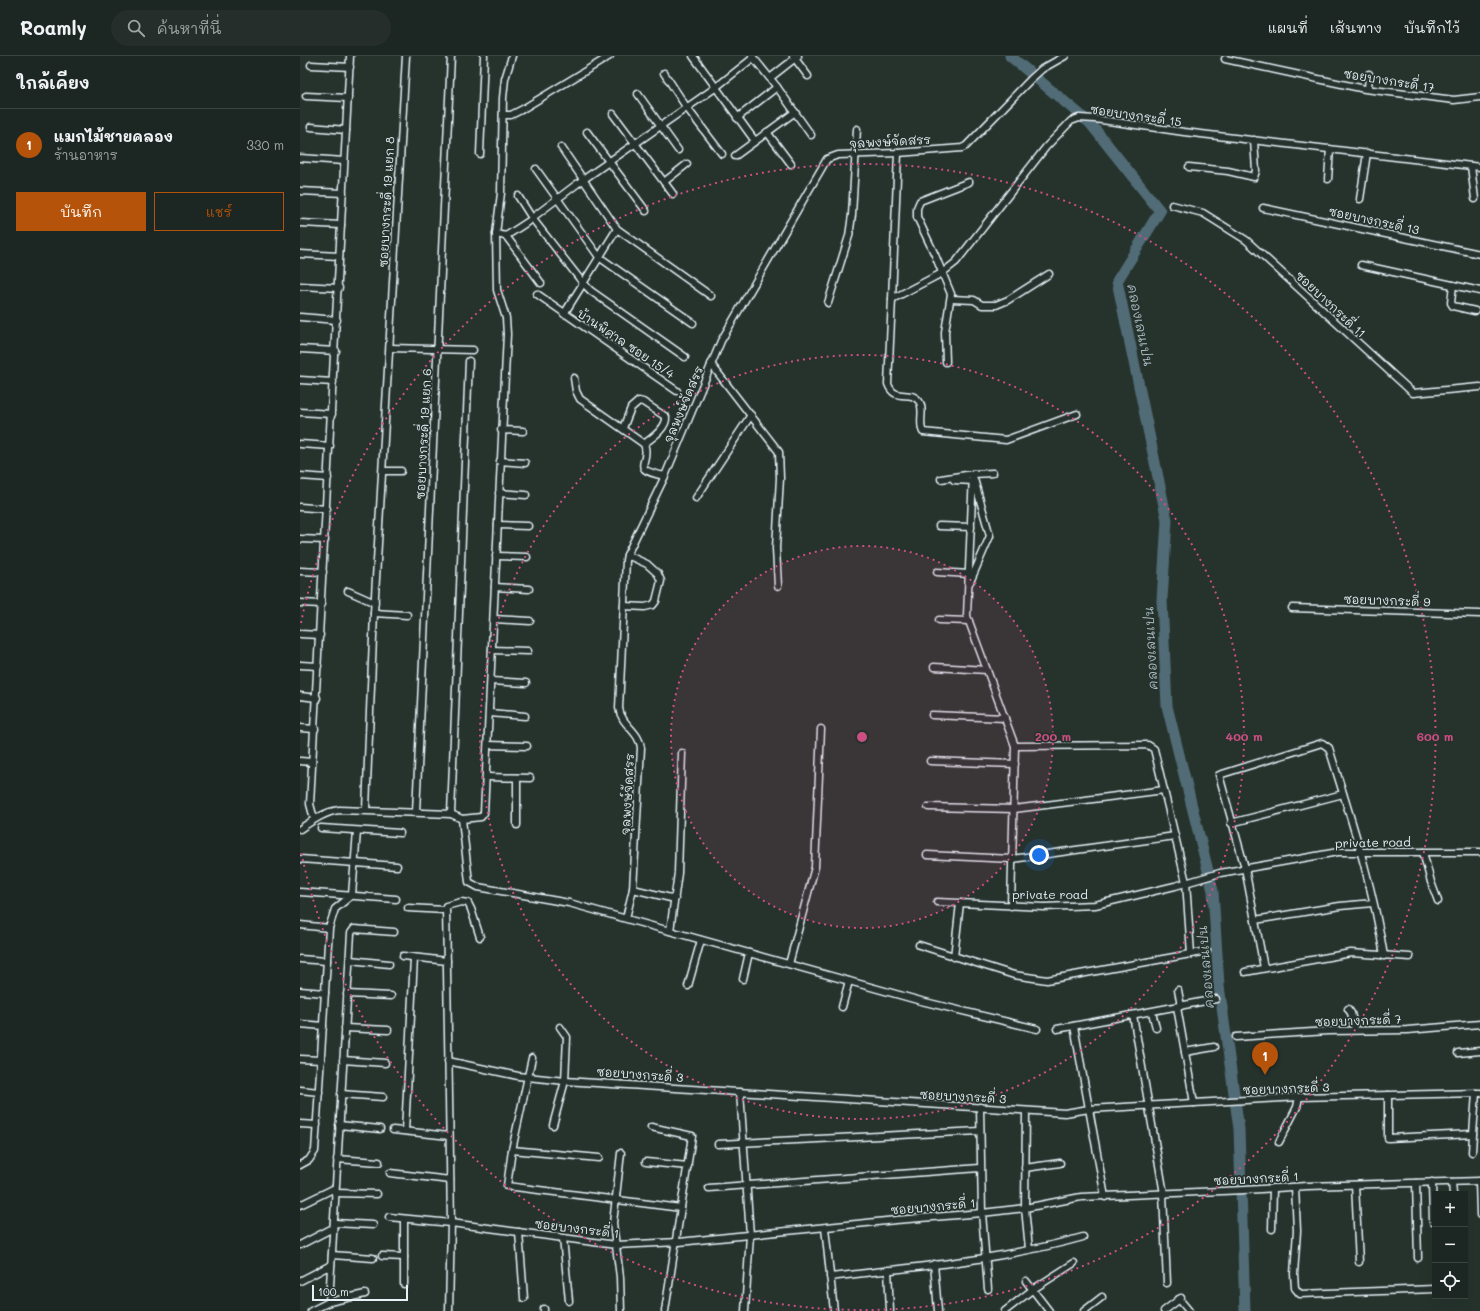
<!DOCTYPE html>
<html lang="th">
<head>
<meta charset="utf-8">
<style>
	body { margin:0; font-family:Mali,"Playpen Sans Thai",sans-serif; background:#252e2a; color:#f1f3f6 }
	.controls { position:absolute; right:12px; bottom:12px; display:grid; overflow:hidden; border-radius:0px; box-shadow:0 4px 16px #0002 }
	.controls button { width:36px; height:36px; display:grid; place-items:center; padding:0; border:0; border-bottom:1px solid #3a4340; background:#1c2622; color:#f1f3f6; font:20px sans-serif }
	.scale { position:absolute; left:12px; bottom:10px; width:96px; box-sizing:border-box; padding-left:4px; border:2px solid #e8f1f8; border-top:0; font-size:11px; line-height:14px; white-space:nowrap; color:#e8f1f8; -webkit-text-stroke:3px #26332d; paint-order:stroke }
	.you { position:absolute; left:739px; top:799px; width:14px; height:14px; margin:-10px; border:3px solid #fff; border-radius:50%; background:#1a73e8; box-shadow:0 0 0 6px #1a73e833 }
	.badge { display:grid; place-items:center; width:26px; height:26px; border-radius:50%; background:#b45309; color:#fff; font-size:13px; font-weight:700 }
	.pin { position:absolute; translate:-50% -33px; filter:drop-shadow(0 1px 2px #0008) }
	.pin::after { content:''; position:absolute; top:21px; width:14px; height:12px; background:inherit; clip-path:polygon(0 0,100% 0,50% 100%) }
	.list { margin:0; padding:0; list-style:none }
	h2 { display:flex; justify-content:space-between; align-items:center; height:52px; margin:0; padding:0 16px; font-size:17px }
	h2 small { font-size:13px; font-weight:400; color:#a0a5a5 }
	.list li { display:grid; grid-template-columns:26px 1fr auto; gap:12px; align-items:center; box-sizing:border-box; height:72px; padding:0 16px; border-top:1px solid #3a4340 }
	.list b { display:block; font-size:15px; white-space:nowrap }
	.list p { margin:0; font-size:13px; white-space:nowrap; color:#a0a5a5 }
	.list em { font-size:13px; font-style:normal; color:#a0a5a5 }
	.actions { display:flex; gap:8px; padding:12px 16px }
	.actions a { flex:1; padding:9px 0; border:1px solid #b45309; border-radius:0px; text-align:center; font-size:14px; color:#b45309 }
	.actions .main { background:#b45309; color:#fff }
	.icon { flex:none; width:22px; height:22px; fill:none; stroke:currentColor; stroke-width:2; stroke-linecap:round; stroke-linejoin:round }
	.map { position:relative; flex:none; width:1180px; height:1255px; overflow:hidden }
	header { display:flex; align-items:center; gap:24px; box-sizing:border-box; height:56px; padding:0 20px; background:#1c2622; border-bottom:1px solid #3a4340 }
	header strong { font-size:19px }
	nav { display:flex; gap:22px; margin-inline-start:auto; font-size:14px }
	.search { width:280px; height:36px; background:#252e2a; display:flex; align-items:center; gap:10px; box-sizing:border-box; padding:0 14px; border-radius:22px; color:#a0a5a5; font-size:15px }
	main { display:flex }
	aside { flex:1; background:#1c2622 }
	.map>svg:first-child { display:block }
</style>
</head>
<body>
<header>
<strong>Roamly</strong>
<div class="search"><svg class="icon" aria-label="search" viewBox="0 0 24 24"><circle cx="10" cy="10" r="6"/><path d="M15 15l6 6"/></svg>ค้นหาที่นี่</div>
<nav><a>แผนที่</a><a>เส้นทาง</a><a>บันทึกไว้</a></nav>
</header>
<main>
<aside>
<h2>ใกล้เคียง<small></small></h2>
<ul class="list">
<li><span class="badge">1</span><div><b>แมกไม้ชายคลอง</b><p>ร้านอาหาร</p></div><em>330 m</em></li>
</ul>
<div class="actions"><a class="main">บันทึก</a><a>แชร์</a></div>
</aside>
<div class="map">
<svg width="1180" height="1255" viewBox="0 0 1180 1255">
	<rect width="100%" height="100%" fill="#26332d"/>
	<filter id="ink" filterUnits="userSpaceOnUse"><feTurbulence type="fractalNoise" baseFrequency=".025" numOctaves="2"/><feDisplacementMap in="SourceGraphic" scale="8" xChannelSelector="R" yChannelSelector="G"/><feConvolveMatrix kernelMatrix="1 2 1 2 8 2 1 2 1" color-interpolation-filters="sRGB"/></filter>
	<g filter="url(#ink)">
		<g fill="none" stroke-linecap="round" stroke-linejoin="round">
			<polyline stroke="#516c76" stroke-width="11" points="710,0 790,67 860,155 817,225 867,464 862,544 867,650 913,835 919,930 939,1073 945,1255"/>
			<g stroke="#e8f1f8" stroke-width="9">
				<g id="minor">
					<polyline points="393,0 455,85"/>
					<polyline points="452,0 477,31 511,79"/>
					<polyline points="493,0 508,20"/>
					<polyline points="925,3 1065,33 1154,44 1180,41"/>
					<polyline points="11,9 50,11"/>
					<polyline points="364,17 387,52 422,98"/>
					<polyline points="470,22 498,0"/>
					<polyline points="1068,33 1069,18"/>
					<polyline points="338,38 378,94"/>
					<polyline points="6,40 48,42"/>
					<polyline points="313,58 373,138"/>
					<polyline points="203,59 211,59 221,54 310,0"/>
					<polyline points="437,62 477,31"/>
					<polyline points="11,71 46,74"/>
					<polyline points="287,76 346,155"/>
					<polyline points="467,76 491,108"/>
					<polyline points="261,91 317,173 411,240"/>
					<polyline points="598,97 592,243 642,217 656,206 746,91 771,65 779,62 795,63 884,76 1180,111"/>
					<polyline points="180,98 184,0"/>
					<polyline points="435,100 495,56"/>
					<polyline points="0,102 44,105"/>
					<polyline points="1171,110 1175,143"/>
					<polyline points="889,111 928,115 954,121 956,115 954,84"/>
					<polyline points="236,113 299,201 393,267"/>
					<polyline points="1028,123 1030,93"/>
					<polyline points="364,126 387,108"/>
					<polyline points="0,135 43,137"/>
					<polyline points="218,140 232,162 283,227 291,235 385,301"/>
					<polyline points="1060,143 1067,97"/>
					<polyline points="872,149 903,157 946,184 1113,337 1180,331"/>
					<polyline points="963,152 1180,198"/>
					<polyline points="232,162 277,128 415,32 453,2"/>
					<polyline points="0,167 41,169"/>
					<polyline points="196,178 206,180 229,165"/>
					<polyline points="206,180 241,227"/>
					<polyline points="0,198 39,200"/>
					<polyline points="1061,209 1180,235"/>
					<polyline points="1153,229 1151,247 1153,250 1175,255"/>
					<polyline points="0,230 39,232"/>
					<polyline points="237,238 377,335"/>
					<path d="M592 243 588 328C595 347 610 333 619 345 625 353 618 367 623 376L706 384 777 358"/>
					<polyline points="651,243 674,244 682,249 696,249 708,244 749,218"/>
					<polyline points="528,247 549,180 552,159 557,73"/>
					<polyline points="264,258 317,173"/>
					<polyline points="0,261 37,264"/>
					<polyline points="90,292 173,294"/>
					<polyline points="0,293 36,295"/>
					<polyline points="646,306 645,276 651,238 635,199 617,161 617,152 620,145 669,126"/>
					<polyline points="411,308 479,396 480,422 476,492 478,530"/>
					<path d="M274 322 276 335 280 343 344 388C352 407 327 413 365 420"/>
					<polyline points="0,324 33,326"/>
					<polyline points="0,356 32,358"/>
					<path d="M323 372 331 352 339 345 343 346 366 361C367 372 352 382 344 388"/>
					<polyline points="201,374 223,375"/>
					<polyline points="0,388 30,390"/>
					<polyline points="200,405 225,407"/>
					<polyline points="83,415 101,415"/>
					<polyline points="673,418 667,560 715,690 711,850"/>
					<polyline points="0,420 28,422"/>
					<polyline points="641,423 673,418 693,417"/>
					<polyline points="654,424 673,425"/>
					<polyline points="199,437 226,439"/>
					<polyline points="396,442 451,359"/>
					<polyline points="0,451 27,453"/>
					<polyline points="198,469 228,470"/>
					<polyline points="639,470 671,471"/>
					<polyline points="0,483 25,484"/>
					<polyline points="196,500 227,501"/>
					<polyline points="0,515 23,516"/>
					<polyline points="637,516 669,518"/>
					<polyline points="670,526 690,480 674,423"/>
					<polyline points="195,531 229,533"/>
					<polyline points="48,535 75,547"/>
					<polyline points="0,547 22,548"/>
					<polyline points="324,550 345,551 353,549 356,545 361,525 358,518 347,508 327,499"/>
					<polyline points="992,552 1180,558"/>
					<polyline points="74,557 107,559"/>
					<polyline points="194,563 230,565"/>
					<polyline points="639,564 669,565"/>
					<polyline points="0,578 20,579"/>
					<polyline points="192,594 228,595"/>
					<polyline points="0,609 18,610"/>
					<polyline points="634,611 687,614"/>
					<polyline points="191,625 226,627"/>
					<polyline points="0,640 17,642"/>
					<polyline points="190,657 225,660"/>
					<polyline points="632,659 705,662"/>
					<polyline points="0,672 15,673"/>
					<polyline points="188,689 227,690"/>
					<polyline points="715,690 848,689 854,693 886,826 891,898"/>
					<polyline points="0,705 12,706"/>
					<polyline points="630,705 715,708"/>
					<polyline points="187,721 230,722"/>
					<polyline points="628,751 714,753 864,734"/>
					<polyline points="66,753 74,557 106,0"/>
					<polyline points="116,756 151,0"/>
					<polyline points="151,758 169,305"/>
					<polyline points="14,763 10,748 50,0"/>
					<polyline points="162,763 169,826 178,831 269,847 621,945 737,973"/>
					<polyline points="931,767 1043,738"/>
					<polyline points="217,769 217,722"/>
					<polyline points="21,772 100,777"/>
					<path d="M0 773C12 765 24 756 39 754L151 758 162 763 181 761 184 757 207 278 206 262 197 234 196 178 201 137 203 42 205 23 212 0"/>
					<polyline points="1123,796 1131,826 1138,845"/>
					<polyline points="627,799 712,803 875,780"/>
					<polyline points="0,803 97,810"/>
					<polyline points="333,833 375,843"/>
					<polyline points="0,836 96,843"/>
					<polyline points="637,846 744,851 795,849 875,830 920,817 1038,796 1180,796"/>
					<polyline points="108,852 145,854"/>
					<path d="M326 862 333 833 341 692C340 676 321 669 319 652L326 504 327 499 365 420 421 285 527 103 538 99 598 97 662 92 666 90 731 23 742 13 765 0"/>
					<polyline points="955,864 1040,850 1073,847"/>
					<polyline points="0,869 29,872"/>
					<polyline points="370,875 378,817 382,697"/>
					<polyline points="619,889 714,919 747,924 907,895"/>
					<polyline points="103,900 147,905"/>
					<polyline points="654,901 660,847"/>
					<polyline points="0,903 27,905"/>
					<polyline points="50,904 89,908"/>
					<polyline points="489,908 515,811 521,673"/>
					<path d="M964 912 945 812 919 719 1022 687 1029 692C1050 760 1073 829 1084 900"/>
					<polyline points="945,916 1051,897 1110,901"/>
					<polyline points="443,923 449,897"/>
					<polyline points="388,930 401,884"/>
					<polyline points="878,934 881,950"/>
					<polyline points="0,935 25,937"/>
					<polyline points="47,938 91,940"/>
					<polyline points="542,951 549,925"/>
					<polyline points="877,951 894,1047"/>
					<polyline points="1048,953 1051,957 1055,974"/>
					<polyline points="852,956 856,972"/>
					<polyline points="833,959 864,1138"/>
					<polyline points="0,968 23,970"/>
					<polyline points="774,970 805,1141"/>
					<polyline points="45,972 88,974"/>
					<polyline points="757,973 916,943"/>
					<polyline points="936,981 1028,975 1107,974 1180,968"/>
					<polyline points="885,996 914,991"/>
					<polyline points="1158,997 1180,995"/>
					<polyline points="232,1002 212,1094 207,1130 381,1152"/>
					<polyline points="0,1003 21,1004"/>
					<polyline points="43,1004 85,1007"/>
					<polyline points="148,1005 218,1020 265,1025 765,1057 789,1053 999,1041 1180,1037"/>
					<polyline points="0,1034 19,1036"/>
					<polyline points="440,1036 450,1179 445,1255"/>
					<polyline points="41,1038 83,1041"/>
					<polyline points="1088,1039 1088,1082 1173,1078 1176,1037"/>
					<polyline points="680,1051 682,1157 688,1233"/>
					<polyline points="726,1055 725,1152 729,1193"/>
					<polyline points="0,1068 17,1069"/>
					<polyline points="39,1069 80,1073"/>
					<polyline points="253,1069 265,1025 267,981 260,971"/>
					<polyline points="351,1071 392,1080 365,1255"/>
					<polyline points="93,1074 149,1080"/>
					<polyline points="105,1075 114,902"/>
					<polyline points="979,1086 997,1051 999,1041"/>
					<polyline points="418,1088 680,1075"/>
					<polyline points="212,1094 299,1102"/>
					<polyline points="1172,1096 1173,1078"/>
					<polyline points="37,1103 79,1106"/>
					<polyline points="346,1106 388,1110"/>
					<polyline points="0,1109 9,1104 15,1095 29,872 35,853 52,839 57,775"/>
					<polyline points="725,1112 760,1107"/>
					<polyline points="90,1117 150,1124"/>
					<polyline points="1179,1125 1180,1159"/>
					<polyline points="1132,1126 1133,1166"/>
					<polyline points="1152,1126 1153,1138"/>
					<polyline points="1116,1127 1118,1202"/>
					<polyline points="1055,1129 1059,1206"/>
					<polyline points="995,1131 997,1175 994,1218 995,1232 1000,1238 1135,1233"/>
					<polyline points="409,1132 680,1112"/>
					<polyline points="35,1137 77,1138"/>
					<polyline points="863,1138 867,1227"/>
					<polyline points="0,1149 35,1132"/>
					<polyline points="89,1161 151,1167 316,1189 379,1186 596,1164 682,1157 725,1152 781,1141 945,1134 1007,1130 1180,1125"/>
					<polyline points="104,1163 104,1228"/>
					<polyline points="34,1167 73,1169"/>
					<polyline points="525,1172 534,1255"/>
					<polyline points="972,1173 973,1132"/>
					<polyline points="219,1176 224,1242"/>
					<polyline points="263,1182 269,1245"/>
					<polyline points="0,1189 33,1172"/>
					<polyline points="32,1199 73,1202"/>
					<polyline points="82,1200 104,1201"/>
					<polyline points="634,1208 638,1255"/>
					<polyline points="588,1214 590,1255"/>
					<path d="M530 1221C615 1211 701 1204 783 1181"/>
					<polyline points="0,1225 31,1209"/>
					<polyline points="726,1225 749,1255"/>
					<polyline points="879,1243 889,1255"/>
					<polyline points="29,1246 51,877 54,873 94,876"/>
					<polyline points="11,1255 29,1246 65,1238"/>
					<polyline points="149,1255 151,1167 146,850 161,846 168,847 171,853 180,881"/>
					<polyline points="244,1255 244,1253"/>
					<polyline points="321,1255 320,1221 313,1167 321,1097"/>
					<polyline points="705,1255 732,1234 774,1207"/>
					<polyline points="784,1255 802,1241"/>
					<polyline points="864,1255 881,1242"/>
				</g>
			</g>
			<use href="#minor" stroke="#26332d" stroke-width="6"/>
		</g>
	</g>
	<circle cx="562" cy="681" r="191" fill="#cc4e82" fill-opacity=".12"/>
	<g fill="none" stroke="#cc4e82" stroke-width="2" stroke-dasharray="2 4">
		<circle cx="562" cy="681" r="191"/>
		<circle cx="562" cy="681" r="382"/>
		<path d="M1 567A573 573 0 1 1 1 795"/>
	</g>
	<g text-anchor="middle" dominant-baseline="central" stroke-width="3.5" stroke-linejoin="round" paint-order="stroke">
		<g font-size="12" fill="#e8f1f8" stroke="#26332d">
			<text transform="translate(1089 24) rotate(9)">ซอยบางกระดี่ 17</text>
			<text transform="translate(836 59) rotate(8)">ซอยบางกระดี่ 15</text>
			<text transform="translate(590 85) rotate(-3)">จุลพงษ์จัดสรร</text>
			<text transform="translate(86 146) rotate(-87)">ซอยบางกระดี่ 19 แยก 8</text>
			<text transform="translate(1074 164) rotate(12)">ซอยบางกระดี่ 13</text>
			<text transform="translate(1031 248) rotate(43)">ซอยบางกระดี่ 11</text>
			<text transform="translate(326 287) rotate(34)">บ้านพิศาล ซอย 15/4</text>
			<text transform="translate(383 348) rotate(-67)">จุลพงษ์จัดสรร</text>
			<text transform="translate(123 378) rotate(-87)">ซอยบางกระดี่ 19 แยก 6</text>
			<text transform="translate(1087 544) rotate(2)">ซอยบางกระดี่ 9</text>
			<text transform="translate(327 738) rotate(-87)">จุลพงษ์จัดสรร</text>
			<text transform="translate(1073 786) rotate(-1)">private road</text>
			<text x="750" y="838">private road</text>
			<text transform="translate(1058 964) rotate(-2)">ซอยบางกระดี่ 7</text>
			<text transform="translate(340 1018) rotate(4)">ซอยบางกระดี่ 3</text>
			<text transform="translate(986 1032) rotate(-2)">ซอยบางกระดี่ 3</text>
			<text transform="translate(663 1040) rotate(3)">ซอยบางกระดี่ 3</text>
			<text transform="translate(956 1122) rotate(-3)">ซอยบางกระดี่ 1</text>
			<text transform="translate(633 1150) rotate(-5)">ซอยบางกระดี่ 1</text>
			<text transform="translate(277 1172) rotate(7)">ซอยบางกระดี่ 1</text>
		</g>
		<g font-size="13" font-style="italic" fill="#acbcc4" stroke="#26332d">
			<text transform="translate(841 269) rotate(78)">คลองเลนเปน</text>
			<text transform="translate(850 592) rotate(-93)">คลองเลนเปน</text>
			<text transform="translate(905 911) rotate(-95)">คลองเลนเปน</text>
		</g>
	</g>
	<circle cx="562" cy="681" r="6" fill="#cc4e82" stroke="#26332d" stroke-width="2"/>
	<g font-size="12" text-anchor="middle" font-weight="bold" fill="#cc4e82" stroke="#26332d" stroke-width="3.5" stroke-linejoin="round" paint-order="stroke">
		<text x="753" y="685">200 m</text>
		<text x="944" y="685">400 m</text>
		<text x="1135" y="685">600 m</text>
	</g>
</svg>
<div class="controls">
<button>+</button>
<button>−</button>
<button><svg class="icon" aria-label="locate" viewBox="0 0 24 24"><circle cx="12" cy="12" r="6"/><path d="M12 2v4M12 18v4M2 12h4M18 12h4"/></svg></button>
</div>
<div class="scale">100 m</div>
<div class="you"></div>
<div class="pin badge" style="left:965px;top:1019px">1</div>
</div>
</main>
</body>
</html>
